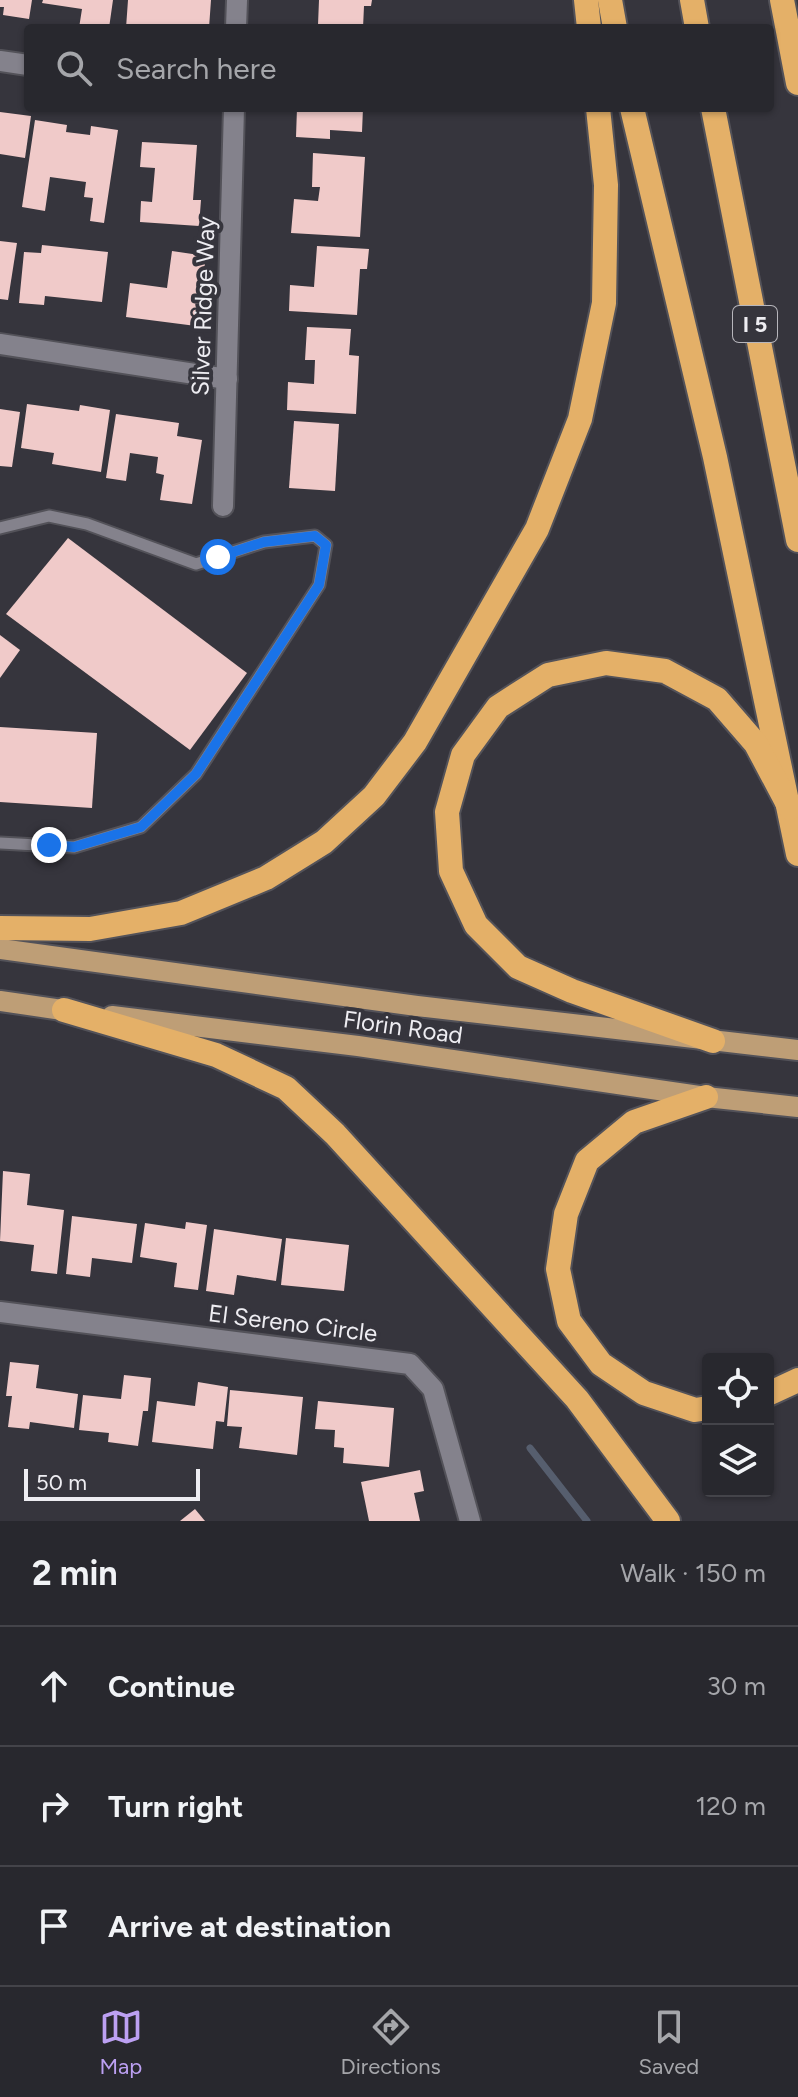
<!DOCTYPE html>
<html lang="en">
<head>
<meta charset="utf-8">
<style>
	body { margin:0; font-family:Figtree,sans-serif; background:#34343a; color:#f1f3f6 }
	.controls { position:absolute; right:24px; bottom:24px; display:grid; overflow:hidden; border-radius:8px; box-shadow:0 2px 6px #0004 }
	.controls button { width:72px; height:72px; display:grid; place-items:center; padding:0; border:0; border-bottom:2px solid #44444a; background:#28282e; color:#f1f3f6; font:40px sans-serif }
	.scale { position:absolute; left:24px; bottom:20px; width:176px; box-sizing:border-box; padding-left:8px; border:4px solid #eeedf2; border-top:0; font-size:22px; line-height:28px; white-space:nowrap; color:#eeedf2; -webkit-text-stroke:6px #36353d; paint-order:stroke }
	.stop { position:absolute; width:24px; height:24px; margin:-18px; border:6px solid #1a73e8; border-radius:50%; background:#fff }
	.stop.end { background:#1a73e8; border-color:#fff; box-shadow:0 2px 8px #0008 }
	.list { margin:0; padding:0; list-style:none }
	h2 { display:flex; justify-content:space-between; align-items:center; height:104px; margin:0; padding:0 32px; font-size:34px }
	h2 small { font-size:26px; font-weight:400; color:#a5a6aa }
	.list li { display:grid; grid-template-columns:52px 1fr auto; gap:24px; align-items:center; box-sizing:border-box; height:120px; padding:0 32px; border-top:2px solid #44444a }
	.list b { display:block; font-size:30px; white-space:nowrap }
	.list em { font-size:26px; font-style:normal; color:#a5a6aa }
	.icon { flex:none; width:44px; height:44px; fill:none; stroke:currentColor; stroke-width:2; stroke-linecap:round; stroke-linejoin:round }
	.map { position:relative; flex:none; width:798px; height:1521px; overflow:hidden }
	.search { position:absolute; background:#28282e; box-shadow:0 2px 6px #0004; left:24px; right:24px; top:24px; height:88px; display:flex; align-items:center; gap:20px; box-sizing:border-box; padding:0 28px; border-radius:8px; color:#a5a6aa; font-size:30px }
	.sheet { height:464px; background:#28282e }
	nav { display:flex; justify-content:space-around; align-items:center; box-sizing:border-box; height:112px; border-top:2px solid #44444a; background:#28282e; font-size:22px; color:#a5a6aa }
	nav a { display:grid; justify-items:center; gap:4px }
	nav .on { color:#bca0f2 }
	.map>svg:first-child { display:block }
</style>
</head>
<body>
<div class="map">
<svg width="798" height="1521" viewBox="0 0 798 1521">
	<rect width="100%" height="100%" fill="#36353d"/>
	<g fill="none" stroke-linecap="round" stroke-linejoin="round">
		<polyline stroke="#565e6e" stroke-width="7" points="530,1448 587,1521"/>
	</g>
	<g fill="#f0cac9">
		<polygon points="0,0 32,0 29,19 3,15 4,7 0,7"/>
		<polygon points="43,0 113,0 109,28 79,28 82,9 42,3"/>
		<polygon points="128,0 211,0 209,28 154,24 154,28 126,28"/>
		<polygon points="319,0 372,0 371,6 364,6 363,28 299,28 299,25 318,25"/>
		<polygon points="297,108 363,108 362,132 330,130 330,139 296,137"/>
		<polygon points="0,112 31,116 25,158 0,154"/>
		<polygon points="35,120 67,125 66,132 90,135 91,126 118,130 104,223 90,221 93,198 84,197 86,182 50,177 45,211 22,207"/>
		<polygon points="142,142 197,145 193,200 201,200 199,226 140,222 141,201 152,202 155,168 140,167"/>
		<polygon points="313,153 365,157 360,237 291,233 294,199 318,201 320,187 312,187"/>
		<polygon points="0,241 17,243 8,300 0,299"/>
		<polygon points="42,245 108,252 102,302 45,296 44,305 19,303 24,252 41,253"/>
		<polygon points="317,246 369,249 367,269 360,269 357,315 289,311 290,285 314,287"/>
		<polygon points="172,251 206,256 196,326 126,317 130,283 167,288"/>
		<polygon points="307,327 351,329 349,355 359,356 356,414 287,410 288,382 314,384 315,360 305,360"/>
		<polygon points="27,404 79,411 80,405 110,410 101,472 52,464 54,453 21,448"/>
		<polygon points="0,409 20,412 12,467 0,466"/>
		<polygon points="116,414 179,423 177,436 202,440 192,504 160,500 164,475 156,473 158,457 130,453 126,481 106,478"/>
		<polygon points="294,421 339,424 335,491 289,488"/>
		<polygon points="68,538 247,673 190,750 6,614"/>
		<polygon points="0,635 20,650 0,678"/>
		<polygon points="0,727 97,733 92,808 0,802"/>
		<polygon points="3,1171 30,1174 27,1205 64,1210 57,1274 31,1271 34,1245 0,1241"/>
		<polygon points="72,1216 137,1224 132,1263 92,1258 90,1277 66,1274"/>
		<polygon points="186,1222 207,1225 198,1290 174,1287 177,1263 140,1257 145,1223 185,1229"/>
		<polygon points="214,1229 282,1239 276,1281 237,1275 234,1295 206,1291"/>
		<polygon points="286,1238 349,1245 344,1291 281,1285"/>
		<polygon points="10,1362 39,1365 36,1388 78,1394 74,1428 30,1422 29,1429 8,1427 12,1396 6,1396"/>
		<polygon points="124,1375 151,1378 148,1411 143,1411 138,1446 108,1442 109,1433 79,1430 83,1395 121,1399"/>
		<polygon points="198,1382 228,1387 224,1422 216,1421 213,1449 152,1442 157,1401 195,1406"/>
		<polygon points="230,1390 303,1397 297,1455 239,1448 242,1427 227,1426"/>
		<polygon points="318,1401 394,1408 389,1467 343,1463 344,1448 334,1447 335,1430 315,1429"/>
		<polygon points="420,1470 424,1491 414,1493 420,1521 369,1521 361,1482"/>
		<polygon points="195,1509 205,1521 180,1521"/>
	</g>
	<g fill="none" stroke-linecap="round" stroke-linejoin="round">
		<g stroke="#535259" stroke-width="15">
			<polyline id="lane" points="0,528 49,516 87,524 196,564 264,542 315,536 326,545 319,585 196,774 141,827 74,847 0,843"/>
		</g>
		<g stroke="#535259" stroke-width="24">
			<g id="street">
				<polyline points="236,28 237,0"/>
				<polyline points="0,61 28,65"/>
				<polyline points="0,344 227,379"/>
				<polyline points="223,506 234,108"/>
				<polyline points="0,1312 410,1364 433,1389 470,1521"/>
			</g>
		</g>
		<g stroke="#535259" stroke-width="24">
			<g id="primary">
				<polyline points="0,949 417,1006 798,1050"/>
				<polyline points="0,1001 76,1012"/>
				<polyline points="112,1016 358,1046 706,1097 798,1107"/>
			</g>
		</g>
		<g stroke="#535259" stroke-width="28">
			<g id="highway">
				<polyline points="586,0 589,28"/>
				<polyline points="610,0 615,28"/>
				<polyline points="692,0 697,28"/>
				<polyline points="782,0 798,83"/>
				<polyline points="632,108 715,457 798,854"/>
				<polyline points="713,108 798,540"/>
				<polyline points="0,928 90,929 181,913 266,878 324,842 374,796 415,742 537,529 580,419 604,303 606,185 598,108"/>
				<polyline points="64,1010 216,1055 286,1088 335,1134 577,1399 668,1521"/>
				<polyline points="713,1041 572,991 518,967 476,925 451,871 447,812 463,755 498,707 548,675 606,663 665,671 717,699 756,744 790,808"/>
				<polyline points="706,1097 634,1122 587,1161 566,1214 558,1269 569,1321 601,1364 644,1393 695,1410 708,1408"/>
				<polyline points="768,1394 798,1380"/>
			</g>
		</g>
		<use href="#lane" stroke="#84828c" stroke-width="11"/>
		<use href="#street" stroke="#84828c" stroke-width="20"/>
		<use href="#primary" stroke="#be9e76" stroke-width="20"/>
		<use href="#highway" stroke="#e4b068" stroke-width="24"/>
	</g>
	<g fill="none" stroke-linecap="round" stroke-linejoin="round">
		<polyline stroke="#1a73e8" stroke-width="10" points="49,845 74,847 141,827 196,774 319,585 326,545 315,536 264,542 218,557"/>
	</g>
	<g text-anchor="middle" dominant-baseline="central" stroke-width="8" stroke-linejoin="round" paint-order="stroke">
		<rect fill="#36353d" stroke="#b7b6bc" stroke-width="2" x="733" y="306" width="44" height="36" rx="6"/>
		<g font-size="22" font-weight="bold" fill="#eeedf2">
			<text x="755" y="324">I 5</text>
		</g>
		<g font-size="24" fill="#eeedf2" stroke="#36353d">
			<text transform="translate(203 306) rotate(-88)">Silver Ridge Way</text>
			<text transform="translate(403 1027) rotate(8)">Florin Road</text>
			<text transform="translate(293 1323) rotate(7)">El Sereno Circle</text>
		</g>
	</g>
</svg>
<div class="controls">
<button><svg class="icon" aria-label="locate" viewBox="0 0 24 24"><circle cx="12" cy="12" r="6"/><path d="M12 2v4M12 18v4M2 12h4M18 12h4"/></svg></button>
<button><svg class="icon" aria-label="layers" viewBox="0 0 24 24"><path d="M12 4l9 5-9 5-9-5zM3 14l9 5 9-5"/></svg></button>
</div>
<div class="scale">50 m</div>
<div class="stop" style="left:218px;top:557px"></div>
<div class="stop end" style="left:49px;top:845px"></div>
<div class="search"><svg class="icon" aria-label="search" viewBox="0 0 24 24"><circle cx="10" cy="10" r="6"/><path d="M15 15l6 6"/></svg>Search here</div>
</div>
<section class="sheet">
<h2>2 min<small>Walk · 150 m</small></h2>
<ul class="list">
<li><svg class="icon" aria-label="ahead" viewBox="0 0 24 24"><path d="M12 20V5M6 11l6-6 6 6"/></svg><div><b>Continue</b></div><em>30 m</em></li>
<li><svg class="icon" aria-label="right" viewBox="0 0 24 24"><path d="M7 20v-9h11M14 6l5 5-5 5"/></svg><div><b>Turn right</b></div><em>120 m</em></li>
<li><svg class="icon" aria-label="arrive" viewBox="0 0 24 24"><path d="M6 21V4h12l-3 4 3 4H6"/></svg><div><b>Arrive at destination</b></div></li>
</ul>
</section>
<nav>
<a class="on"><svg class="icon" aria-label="map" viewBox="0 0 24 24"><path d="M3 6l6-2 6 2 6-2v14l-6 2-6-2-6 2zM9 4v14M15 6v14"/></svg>Map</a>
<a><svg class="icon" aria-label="directions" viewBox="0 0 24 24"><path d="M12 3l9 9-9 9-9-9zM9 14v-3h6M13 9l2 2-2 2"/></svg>Directions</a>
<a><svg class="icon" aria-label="saved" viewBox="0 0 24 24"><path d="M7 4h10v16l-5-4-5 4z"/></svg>Saved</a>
</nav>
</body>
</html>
